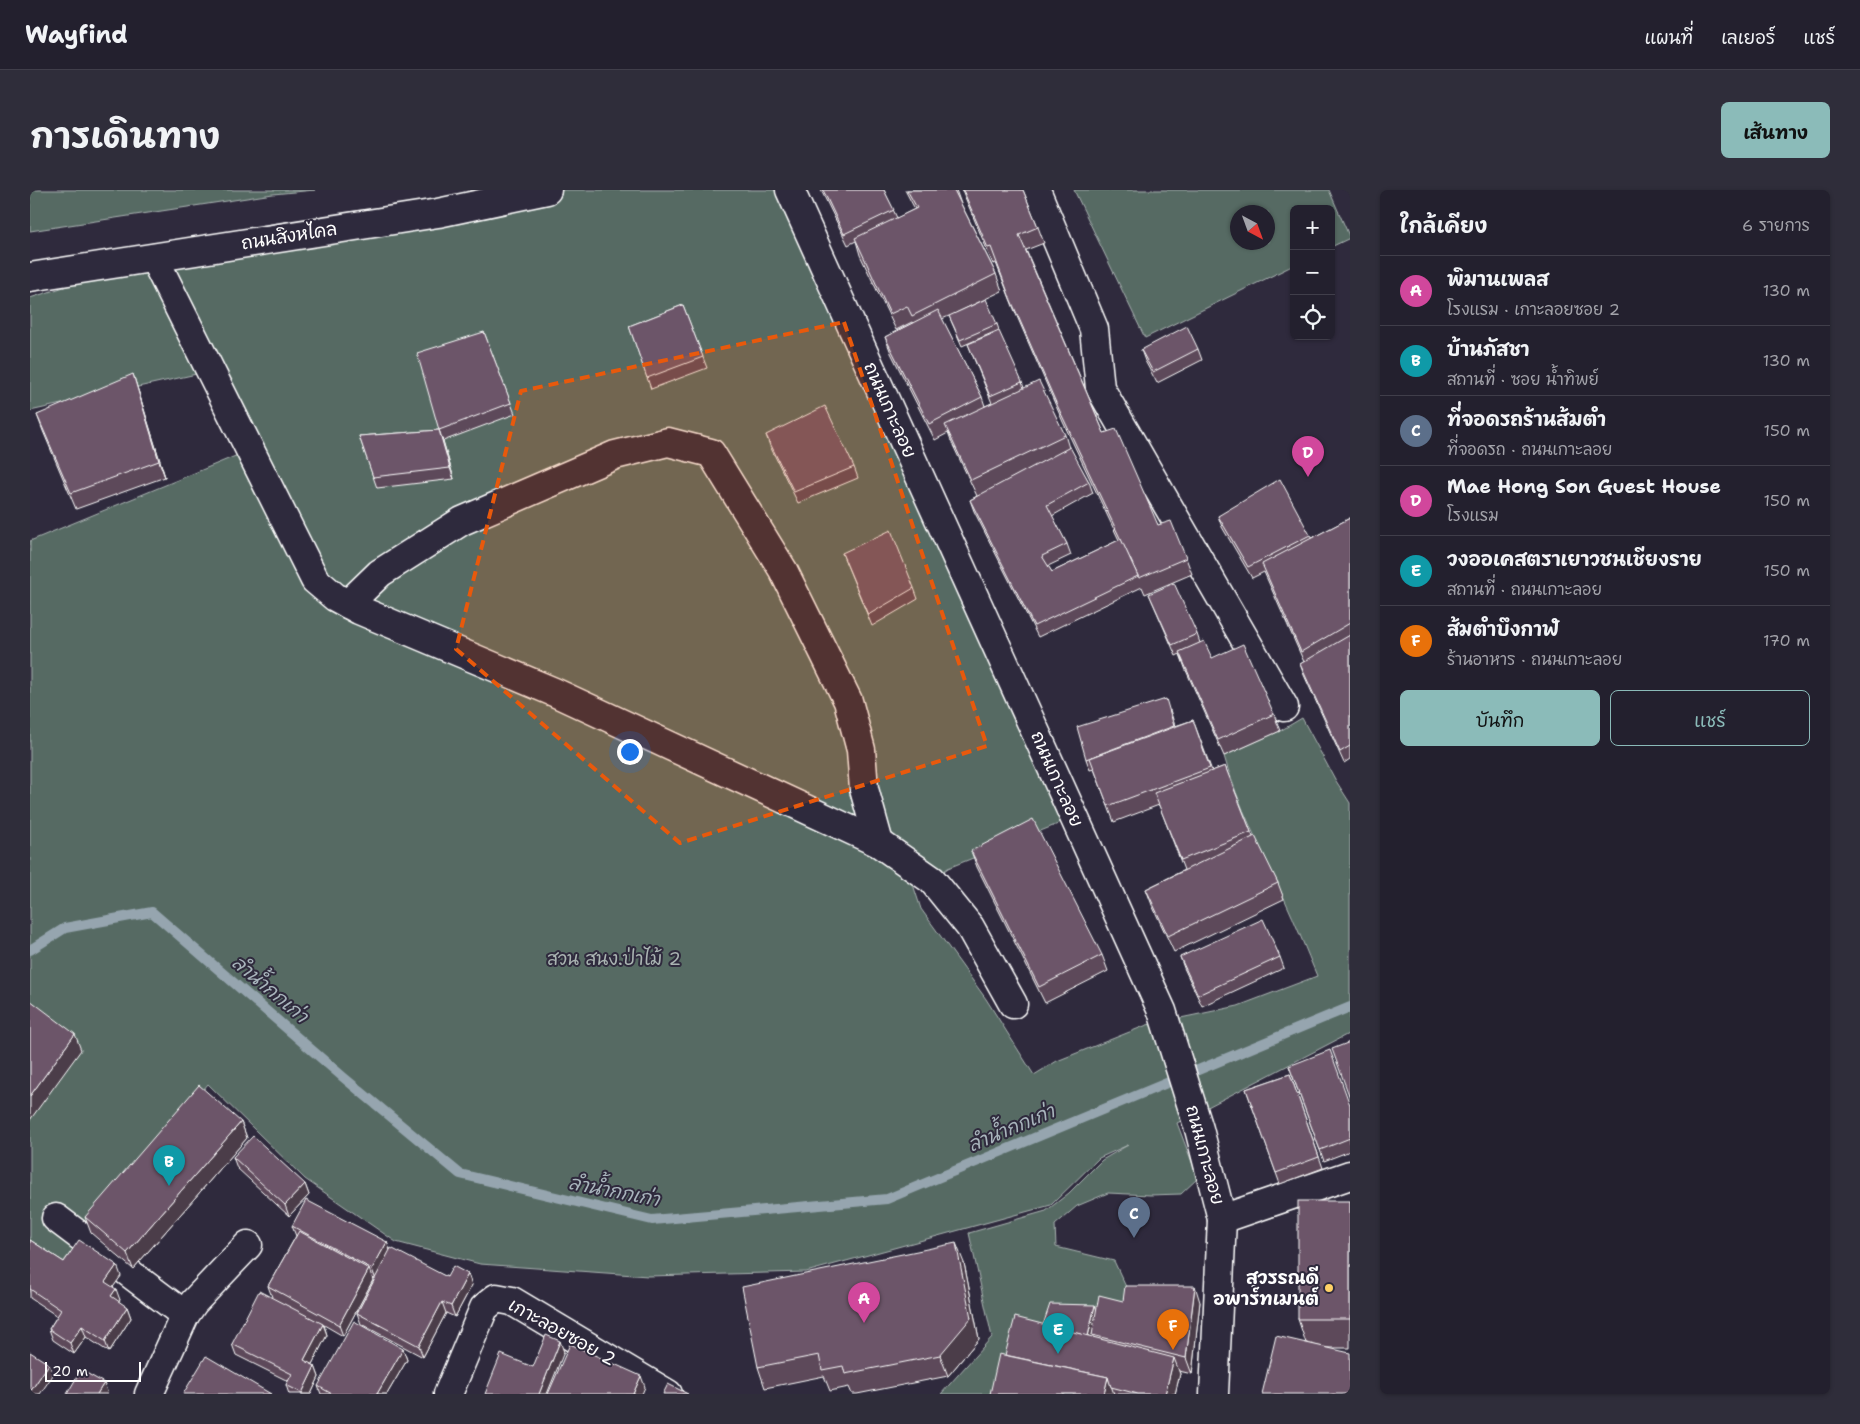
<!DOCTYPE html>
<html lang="th">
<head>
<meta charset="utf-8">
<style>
	body { margin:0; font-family:"Shantell Sans","Playpen Sans Thai",sans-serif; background:#2f2d3a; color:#f1f3f6 }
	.controls { position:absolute; right:15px; top:15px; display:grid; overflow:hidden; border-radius:8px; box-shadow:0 1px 4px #0004 }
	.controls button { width:45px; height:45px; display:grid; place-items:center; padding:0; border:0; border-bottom:1px solid #403e4a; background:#23202e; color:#f1f3f6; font:25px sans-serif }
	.compass { position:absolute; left:1200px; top:15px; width:45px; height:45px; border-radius:50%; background:#23202e; box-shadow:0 1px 4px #0004; rotate:139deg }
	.scale { position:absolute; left:15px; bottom:12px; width:96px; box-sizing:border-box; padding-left:5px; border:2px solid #fff; border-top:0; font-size:14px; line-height:18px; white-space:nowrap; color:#fff; -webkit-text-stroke:4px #2f2a3d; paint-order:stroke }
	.you { position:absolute; left:599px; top:561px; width:18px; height:18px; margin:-12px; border:4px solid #fff; border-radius:50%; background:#1a73e8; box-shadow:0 0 0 8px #1a73e833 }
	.badge { display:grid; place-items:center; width:32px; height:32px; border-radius:50%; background:#8bbbb9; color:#fff; font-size:16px; font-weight:700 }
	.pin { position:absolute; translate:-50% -41px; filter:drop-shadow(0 1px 2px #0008) }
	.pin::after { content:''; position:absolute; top:26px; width:18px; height:15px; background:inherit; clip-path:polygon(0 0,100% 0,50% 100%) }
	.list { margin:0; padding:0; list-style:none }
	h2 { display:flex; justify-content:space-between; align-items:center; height:65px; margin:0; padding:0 20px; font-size:21px }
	h2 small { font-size:16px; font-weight:400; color:#a3a3aa }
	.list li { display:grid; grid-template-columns:32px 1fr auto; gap:15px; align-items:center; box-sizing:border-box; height:70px; padding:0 20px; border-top:1px solid #403e4a }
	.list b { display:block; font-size:19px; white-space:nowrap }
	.list p { margin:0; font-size:16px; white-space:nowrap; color:#a3a3aa }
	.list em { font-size:16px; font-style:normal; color:#a3a3aa }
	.actions { display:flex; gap:10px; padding:15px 20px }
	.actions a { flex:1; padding:11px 0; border:1px solid #8bbbb9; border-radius:8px; text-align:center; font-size:18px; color:#8bbbb9 }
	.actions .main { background:#8bbbb9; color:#111 }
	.icon { flex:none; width:28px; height:28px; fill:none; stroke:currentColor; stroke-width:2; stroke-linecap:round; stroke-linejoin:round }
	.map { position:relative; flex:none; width:1320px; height:1204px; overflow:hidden; border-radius:8px }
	header { display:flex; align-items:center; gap:30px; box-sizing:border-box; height:70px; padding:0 25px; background:#23202e; border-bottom:1px solid #403e4a }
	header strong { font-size:24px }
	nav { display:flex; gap:28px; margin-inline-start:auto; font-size:18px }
	.intro { display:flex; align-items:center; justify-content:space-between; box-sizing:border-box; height:120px; padding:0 30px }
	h1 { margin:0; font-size:35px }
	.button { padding:12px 22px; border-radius:8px; background:#8bbbb9; color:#111; font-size:18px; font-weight:700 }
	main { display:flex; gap:30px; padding:0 30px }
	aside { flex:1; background:#23202e; border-radius:8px; box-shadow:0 1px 4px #0004 }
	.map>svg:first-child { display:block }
</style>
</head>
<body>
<header>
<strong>Wayfind</strong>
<nav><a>แผนที่</a><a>เลเยอร์</a><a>แชร์</a></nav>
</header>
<div class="intro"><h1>การเดินทาง</h1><a class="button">เส้นทาง</a></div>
<main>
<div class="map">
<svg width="1320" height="1204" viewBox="0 0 1320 1204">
	<rect width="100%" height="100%" fill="#2f2a3d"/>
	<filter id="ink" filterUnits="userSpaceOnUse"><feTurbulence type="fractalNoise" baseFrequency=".02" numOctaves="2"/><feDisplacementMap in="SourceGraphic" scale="10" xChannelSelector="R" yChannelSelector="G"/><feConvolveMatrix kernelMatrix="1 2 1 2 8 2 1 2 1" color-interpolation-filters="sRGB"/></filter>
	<g filter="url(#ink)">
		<g fill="#566a64" stroke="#aab4b2" fill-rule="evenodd">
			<polygon points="0,0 285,0 243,4 0,41"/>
			<path d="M513 0H760L1042 622 1028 634 918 678 902 690 876 673 891 719 956 809 1004 885 1027 871 1117 835 1208 816 1287 786C1276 760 1266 734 1254 708 1232 661 1208 616 1194 566L1250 541 1272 528 1306 591 1320 613V843L1147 933 1168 988 1151 1004 1120 1005 1078 1003 1047 1016 1025 1035 1026 1057 1084 1071 1096 1097V1122L975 1204H911L962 1147 939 1043 1016 1021 1039 1003 1072 970 1098 955 1069 968 1021 1015 776 1082 618 1086 450 1074 366 1052 275 989 178 894 29 1077 0 1067V351L220 260 180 181 0 221V108L124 68Z"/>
			<path d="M1044 0H1299L1320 48 1301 57V19H1264V75L1115 148ZM1208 22H1238V52H1208Z"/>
		</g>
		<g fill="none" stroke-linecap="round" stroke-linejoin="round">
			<polyline stroke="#96a5af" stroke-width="10" points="0,760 35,738 122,722 313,887 430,984 622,1030 857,1009 1320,817"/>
			<g stroke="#fff" stroke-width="31">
				<g id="minor">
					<polyline points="760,0 1132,821 1169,939 1192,1029 1184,1204"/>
					<polyline points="1006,0 1064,139 1070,198 1254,517"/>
					<polyline points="124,68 285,390 305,407 329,420 524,502 849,653 902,690 940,737 983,814"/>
					<polyline points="318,414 350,383 432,331 585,265 638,252 681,263 753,380 818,511 831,560 834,599 849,653"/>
					<polyline points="26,1028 155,1125"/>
					<polyline points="1192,1029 1320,985"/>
					<polyline points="119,1204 155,1125 164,1112 218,1055"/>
					<polyline points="418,1204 454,1118 466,1108 482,1111 638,1204"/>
				</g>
			</g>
			<g stroke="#fff" stroke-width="31">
				<polyline id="major" points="0,87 408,23 517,0"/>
			</g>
			<use href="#minor" stroke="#2f2a3d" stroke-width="28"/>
			<use href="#major" stroke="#2f2a3d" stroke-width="28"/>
		</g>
		<g fill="#5d495a" stroke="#fff">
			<polygon points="791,0 854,0 867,28 885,19 875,0 926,0 931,14 966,84 972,101 926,123 967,134 969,140 932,156 919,126 912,129 952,207 955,216 962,213 938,154 992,192 994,198 1035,245 1039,258 1059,292 1063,303 1022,326 1037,354 1041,365 1018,376 1022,382 1089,350 1033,232 986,124 966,73 963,74 932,0 993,0 1008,37 1014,53 996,60 1074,243 1128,335 1156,368 1162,384 1115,404 1112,397 1008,447 944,321 940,310 947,306 921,251 918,243 905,250 861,163 855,147 883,133 882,132 866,140 830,65 826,51 818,55"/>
			<polygon points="653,115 677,178 621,199 599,136"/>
			<polygon points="454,142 485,224 413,251 424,289 347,298 329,246 409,240"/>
			<polygon points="1168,159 1172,170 1127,193 1115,171 1111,160"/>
			<polygon points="108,200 135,287 46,319 13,241 7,225"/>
			<polygon points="736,245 824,277 828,288 768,313 740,256"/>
			<polygon points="1188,326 1280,345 1282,348 1320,328 1320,569 1314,573 1274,485 1270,474 1274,472 1234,382 1222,388 1192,337"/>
			<polygon points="812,363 884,398 888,409 842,436"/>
			<polygon points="1119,404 1167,444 1170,453 1182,468 1244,524 1250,541 1194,566 1155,478 1150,464 1146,466"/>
			<polygon points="1140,520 1145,536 1163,530 1182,581 1195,576 1223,647 1248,693 1254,709 1144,762 1122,715 1116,699 1154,680 1129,615 1084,632 1064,579 1060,580 1056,569"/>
			<polygon points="941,661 1072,765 1078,781 1015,813 947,677"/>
			<polygon points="1150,767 1250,767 1254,778 1172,816 1154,778"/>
			<polygon points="1259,876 1320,915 1320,961 1294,971"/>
			<polygon points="1260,884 1293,978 1250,994 1216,899"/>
			<polygon points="211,932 217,948 103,1079 61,1043 55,1027"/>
			<polygon points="203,967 275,994 279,1005 259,1026 207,978"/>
			<polygon points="1320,1011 1320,1158 1296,1158 1276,1153 1268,1129"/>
			<polygon points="262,1036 357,1052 360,1061 417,1087 438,1084 442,1095 425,1127 416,1123 393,1167 331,1134 327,1123 345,1089 342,1088 343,1090 313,1146 294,1135 297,1145 282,1174 285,1176 289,1187 281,1204 259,1204 256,1195 258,1191 206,1165 202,1154 242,1107 238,1096 266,1046"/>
			<polygon points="0,1050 34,1072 91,1086 83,1097 90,1110 88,1112 97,1117 101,1128 79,1162 56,1147 44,1164 23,1150 19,1139 27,1126 0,1108"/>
			<polygon points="934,1073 949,1149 918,1186 827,1204 822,1204 819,1197 800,1201 794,1186 735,1198 728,1177"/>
			<polygon points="1093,1111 1170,1112 1162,1184 1149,1181 1150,1184 1145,1204 960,1204 975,1165 1013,1135"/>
			<polygon points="373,1159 377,1170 357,1204 291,1204 288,1196"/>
		</g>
		<g fill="#4c3c4a" stroke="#fff">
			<polygon points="103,184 108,200 135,287 129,271"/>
			<polygon points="409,240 413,251 424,289 420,278"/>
			<polygon points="45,844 51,860 0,930 0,906"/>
			<polygon points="211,932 217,948 103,1079 97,1063"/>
			<polygon points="275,994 279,1005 259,1026 255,1015"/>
			<polygon points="357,1052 361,1063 346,1090 342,1079"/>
			<polygon points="926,1053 934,1073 949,1149 918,1186 910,1165"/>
			<polygon points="87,1075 91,1086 79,1103 75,1092"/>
			<polygon points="339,1079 343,1090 313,1146 309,1135"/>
			<polygon points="438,1084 442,1095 425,1127 421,1116"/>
			<polygon points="1165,1096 1170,1112 1162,1184 1156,1168"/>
			<polygon points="86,1099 90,1110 85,1117 81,1106"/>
			<polygon points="412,1112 416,1123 393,1167 389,1156"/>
			<polygon points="1065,1115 1069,1126 1062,1145 1064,1149 1058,1147"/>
			<polygon points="97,1117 101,1128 79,1162 75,1151"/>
			<polygon points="293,1134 297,1145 278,1182 274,1170"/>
			<polygon points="52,1136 56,1147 44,1164 40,1153"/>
			<polygon points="530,1151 534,1162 517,1204 509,1204"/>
			<polygon points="373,1159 377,1170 357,1204 347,1204"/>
			<polygon points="1144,1168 1150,1184 1145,1204 1135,1204"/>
			<polygon points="19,1174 23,1185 10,1204 0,1204 0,1202"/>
			<polygon points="285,1176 289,1187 281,1204 272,1204 272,1203"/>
			<polygon points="611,1186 615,1197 612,1204 603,1204"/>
			<polygon points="1078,1187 1084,1204 1074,1204"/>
			<polygon points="74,1193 78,1204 67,1204"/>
		</g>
		<g fill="#6c5569" stroke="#fff">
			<polygon points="793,0 854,0 864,20 814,44"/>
			<polygon points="877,0 922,0 921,1 924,0 966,84 882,126 877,116 860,124 825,48 887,18"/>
			<polygon points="933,0 993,0 1008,37 989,45 1074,243 1086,239 1128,335 1141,331 1156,368 1109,388 1027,215 980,108 961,57 958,58"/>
			<polygon points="956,109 967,134 930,150 919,126"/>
			<polygon points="653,115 673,167 617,188 599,136"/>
			<polygon points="908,120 952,207 899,234 855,147"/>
			<polygon points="1157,136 1168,159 1123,182 1111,160"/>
			<polygon points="969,141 992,192 960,206 938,154"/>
			<polygon points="454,142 481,213 409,240 387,163"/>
			<polygon points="103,184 129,271 41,303 7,225"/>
			<polygon points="1009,191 1035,245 941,290 915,235"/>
			<polygon points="795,216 824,277 764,302 736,245"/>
			<polygon points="409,240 420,278 343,287 329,246"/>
			<polygon points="1040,257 1059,292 1017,315 1037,354 1012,366 1022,382 1091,349 1108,386 1004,436 940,310"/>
			<polygon points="1250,289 1280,345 1218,377 1188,326"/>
			<polygon points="1320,328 1320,433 1271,462 1232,374"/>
			<polygon points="861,340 884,398 838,425 812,363"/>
			<polygon points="1144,393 1167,444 1142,455 1119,404"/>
			<polygon points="1320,445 1320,556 1310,562 1270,474"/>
			<polygon points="1174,451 1182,468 1213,454 1244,524 1188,550 1149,462"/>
			<polygon points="1136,509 1144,536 1056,569 1047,537"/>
			<polygon points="1163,530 1180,578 1078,616 1060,568"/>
			<polygon points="1195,576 1221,642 1151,670 1124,603"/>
			<polygon points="1003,629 1072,765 1009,797 941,661"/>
			<polygon points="1225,646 1248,693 1138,746 1116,699"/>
			<polygon points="1233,729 1250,767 1168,805 1150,767"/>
			<polygon points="0,810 45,844 0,906"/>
			<polygon points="1320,852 1320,908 1302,859"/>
			<polygon points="1300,860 1320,915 1320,948 1290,960 1259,876"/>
			<polygon points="1260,884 1289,967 1246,983 1216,899"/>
			<polygon points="169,895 211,932 97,1063 55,1027"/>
			<polygon points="223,946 275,994 255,1015 203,967"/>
			<polygon points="276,1010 357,1052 342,1079 262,1036"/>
			<rect x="1268" y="1011" width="52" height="118"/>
			<polygon points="269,1041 339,1079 309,1135 238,1096"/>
			<polygon points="0,1050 34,1072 49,1050 87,1075 75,1092 86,1099 81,1106 97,1117 75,1151 52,1136 40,1153 19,1139 31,1120 0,1099"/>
			<polygon points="926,1053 941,1128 910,1165 815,1184 813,1176 792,1180 789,1165 728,1177 712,1097"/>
			<polygon points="361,1058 417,1087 423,1076 438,1084 421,1116 412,1112 389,1156 327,1123"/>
			<polygon points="1095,1096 1165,1096 1156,1168 1062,1145 1069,1105 1093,1111"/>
			<polygon points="229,1101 293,1134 274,1170 285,1176 272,1203 256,1195 262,1184 202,1154"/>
			<polygon points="1020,1114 1065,1115 1058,1146 1013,1135"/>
			<polygon points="985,1127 1144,1168 1135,1204 1108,1204 1081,1197 1078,1187 975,1165"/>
			<polygon points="324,1131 373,1159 347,1204 302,1204 288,1196"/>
			<polygon points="516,1145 530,1151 509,1204 455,1204 471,1164 503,1177"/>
			<polygon points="1246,1146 1320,1163 1320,1204 1232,1204"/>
			<polygon points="540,1154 611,1186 603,1204 518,1204"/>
			<polygon points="0,1162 19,1174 0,1202"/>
			<polygon points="969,1164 1078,1187 1074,1204 960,1204"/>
			<polygon points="176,1166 241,1204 153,1204"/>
			<polygon points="51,1180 74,1193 67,1204 37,1204"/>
			<polygon points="638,1194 658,1204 633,1204"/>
		</g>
	</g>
	<path fill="#e8590c" fill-opacity="0.2" stroke="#e8590c" stroke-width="4" stroke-dasharray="10 6" stroke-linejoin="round" d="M814 132 957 556 650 653 426 459 491 201Z"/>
	<circle fill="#ffd166" stroke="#2f2a3d" stroke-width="2" cx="1299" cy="1098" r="5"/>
	<g text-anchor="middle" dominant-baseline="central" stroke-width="4" stroke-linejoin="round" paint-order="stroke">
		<g font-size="18" fill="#fff" stroke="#2f2a3d">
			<text transform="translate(259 46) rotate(-9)">ถนนสิงหไคล</text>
			<text transform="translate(860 220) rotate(66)">ถนนเกาะลอย</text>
			<text transform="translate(1027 589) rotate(66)">ถนนเกาะลอย</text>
			<text transform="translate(1175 965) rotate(75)">ถนนเกาะลอย</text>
			<text transform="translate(532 1142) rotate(29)">เกาะลอยซอย 2</text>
		</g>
		<g font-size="18" fill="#aab4b2" stroke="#2f2a3d">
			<text x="584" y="769">สวน สนง.ป่าไม้ 2</text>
		</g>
		<g font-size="18" font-weight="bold" fill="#fff" stroke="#2f2a3d" text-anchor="end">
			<text x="1289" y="1088">สุวรรณดี<tspan x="1289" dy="21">อพาร์ทเมนต์</tspan></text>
		</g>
		<g font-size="19" font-style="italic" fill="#a8b4bc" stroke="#2f2a3d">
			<text transform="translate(240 799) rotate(40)">ลำน้ำกกเก่า</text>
			<text transform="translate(981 938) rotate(-23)">ลำน้ำกกเก่า</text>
			<text transform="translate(584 1001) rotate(11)">ลำน้ำกกเก่า</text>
		</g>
	</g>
</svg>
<div class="controls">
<button>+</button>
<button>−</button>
<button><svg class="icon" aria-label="locate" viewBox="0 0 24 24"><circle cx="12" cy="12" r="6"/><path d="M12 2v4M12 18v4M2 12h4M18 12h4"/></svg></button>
</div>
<svg class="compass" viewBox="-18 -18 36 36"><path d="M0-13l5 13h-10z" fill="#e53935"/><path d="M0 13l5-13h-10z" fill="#a3a3aa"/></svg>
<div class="scale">20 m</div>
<div class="you"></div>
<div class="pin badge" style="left:834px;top:1133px;background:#d1479c">A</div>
<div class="pin badge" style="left:139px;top:996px;background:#0f9aa8">B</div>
<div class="pin badge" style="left:1104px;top:1048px;background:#5c6f8a">C</div>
<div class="pin badge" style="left:1278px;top:287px;background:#d1479c">D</div>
<div class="pin badge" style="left:1028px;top:1164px;background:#0f9aa8">E</div>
<div class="pin badge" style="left:1143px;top:1160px;background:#e8710a">F</div>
</div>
<aside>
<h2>ใกล้เคียง<small>6 รายการ</small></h2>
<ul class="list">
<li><span class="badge" style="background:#d1479c">A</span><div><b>พิมานเพลส</b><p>โรงแรม · เกาะลอยซอย 2</p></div><em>130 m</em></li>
<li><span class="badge" style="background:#0f9aa8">B</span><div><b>บ้านภัสชา</b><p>สถานที่ · ซอย น้ำทิพย์</p></div><em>130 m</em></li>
<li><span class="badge" style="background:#5c6f8a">C</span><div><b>ที่จอดรถร้านส้มตำ</b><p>ที่จอดรถ · ถนนเกาะลอย</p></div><em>150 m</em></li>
<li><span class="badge" style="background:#d1479c">D</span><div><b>Mae Hong Son Guest House</b><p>โรงแรม</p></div><em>150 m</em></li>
<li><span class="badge" style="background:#0f9aa8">E</span><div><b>วงออเคสตราเยาวชนเชียงราย</b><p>สถานที่ · ถนนเกาะลอย</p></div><em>150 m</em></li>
<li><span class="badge" style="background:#e8710a">F</span><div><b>ส้มตำบึงกาฬ</b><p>ร้านอาหาร · ถนนเกาะลอย</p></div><em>170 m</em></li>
</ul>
<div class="actions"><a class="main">บันทึก</a><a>แชร์</a></div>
</aside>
</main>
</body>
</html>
